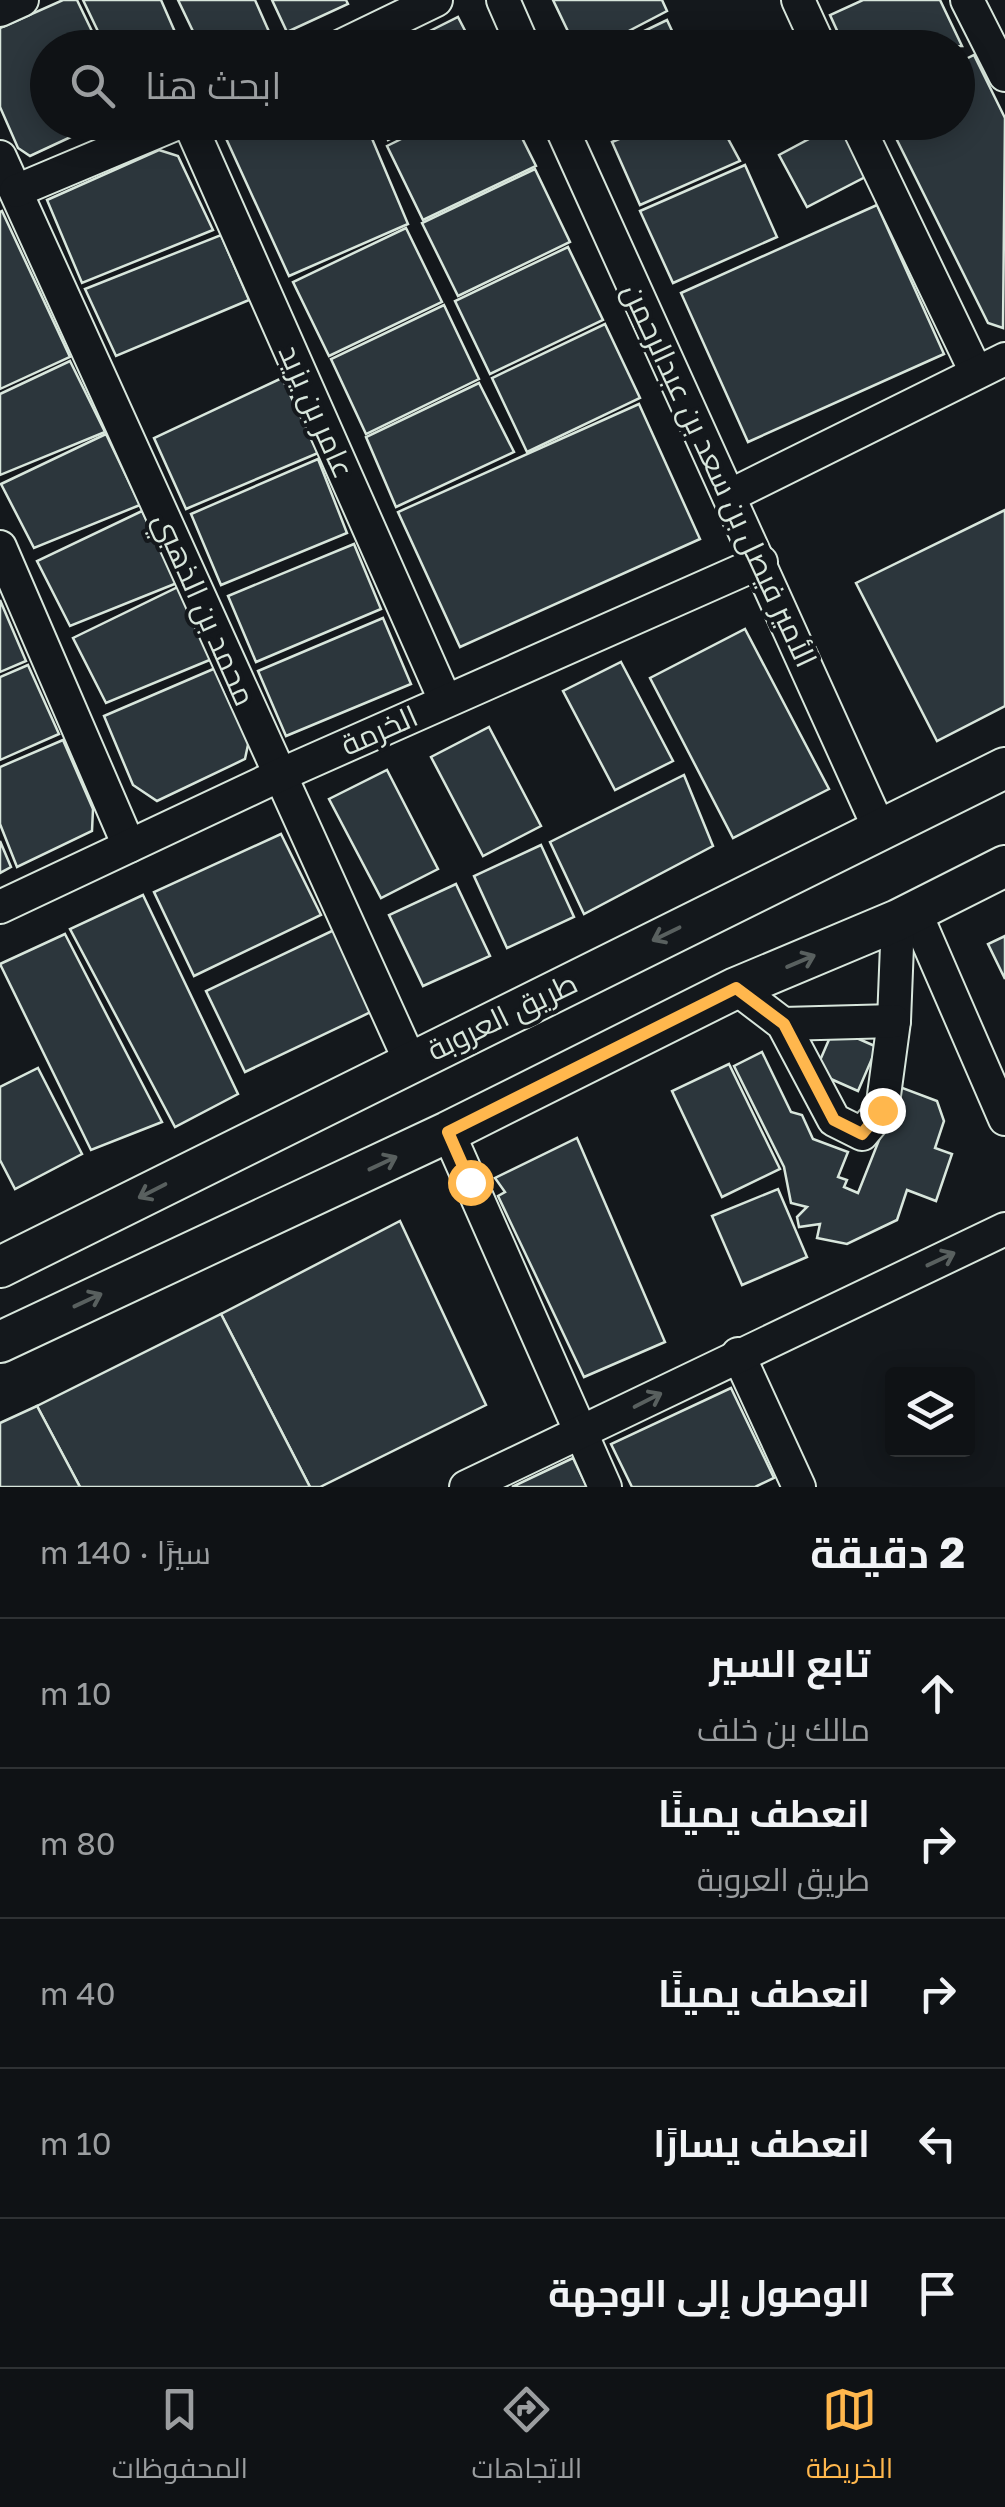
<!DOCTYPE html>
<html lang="ar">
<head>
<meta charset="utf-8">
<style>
	body { margin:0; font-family:"Golos Text",Cairo,sans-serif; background:#1d2022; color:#f1f3f6; direction:rtl }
	.controls { position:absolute; right:30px; bottom:30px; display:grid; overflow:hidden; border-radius:10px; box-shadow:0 5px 25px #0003 }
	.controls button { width:90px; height:90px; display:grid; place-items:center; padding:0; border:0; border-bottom:2px solid #2f3234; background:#0f1215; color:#f1f3f6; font:50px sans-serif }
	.stop { position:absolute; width:30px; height:30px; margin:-22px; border:8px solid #ffb74d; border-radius:50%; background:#fff }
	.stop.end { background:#ffb74d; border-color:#fff; box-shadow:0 2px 10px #0008 }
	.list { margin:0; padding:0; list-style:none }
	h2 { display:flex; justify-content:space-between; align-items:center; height:130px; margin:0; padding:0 40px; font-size:42px }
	h2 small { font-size:32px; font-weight:400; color:#9b9ea0 }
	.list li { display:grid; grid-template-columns:65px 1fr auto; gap:30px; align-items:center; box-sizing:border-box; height:150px; padding:0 40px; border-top:2px solid #2f3234 }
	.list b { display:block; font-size:38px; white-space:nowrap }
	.list p { margin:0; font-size:32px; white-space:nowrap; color:#9b9ea0 }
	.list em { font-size:32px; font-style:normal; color:#9b9ea0 }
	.icon { flex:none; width:55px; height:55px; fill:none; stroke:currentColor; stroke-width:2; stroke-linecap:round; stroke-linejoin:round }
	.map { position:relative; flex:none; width:1005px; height:1487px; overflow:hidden; direction:ltr }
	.search { position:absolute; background:#0f1215; box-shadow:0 5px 25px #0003; left:30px; right:30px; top:30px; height:110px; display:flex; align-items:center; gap:25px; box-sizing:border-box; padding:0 35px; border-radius:55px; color:#9b9ea0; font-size:38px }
	.sheet { height:880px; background:#0f1215 }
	nav { display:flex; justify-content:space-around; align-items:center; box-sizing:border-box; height:140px; border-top:2px solid #2f3234; background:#0f1215; font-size:28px; color:#9b9ea0 }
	nav a { display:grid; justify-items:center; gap:5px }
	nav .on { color:#ffb74d }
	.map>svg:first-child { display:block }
</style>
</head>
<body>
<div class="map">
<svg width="1005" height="1487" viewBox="0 0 1005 1487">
	<rect width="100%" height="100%" fill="#14181c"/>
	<g fill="#2c363c" stroke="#d8e6dc" stroke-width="2.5">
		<polygon points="63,0 77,0 100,48 48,48 48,122 103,122 30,156 18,148 0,107 0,28"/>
		<polygon points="83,0 161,0 182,48 106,48"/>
		<polygon points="178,0 255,0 274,43 264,48 201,48"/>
		<polygon points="272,0 346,0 348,4 287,32"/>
		<polygon points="553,0 662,0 667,11 596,48 576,48"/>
		<polygon points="863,0 940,0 962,46 845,48 830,15"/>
		<polygon points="458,17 474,48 418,48 414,39"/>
		<polygon points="667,20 680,48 609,48"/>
		<polygon points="974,55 1005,118 1003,328 988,323 888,122 958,122 958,63"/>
		<polygon points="230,122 365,122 408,224 289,276 224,134"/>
		<polygon points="379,122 423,122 388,140"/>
		<polygon points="436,122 514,122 536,166 423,220 387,146"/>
		<polygon points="599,122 641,122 605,137"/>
		<polygon points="659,122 719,122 740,161 640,205 612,142"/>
		<polygon points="739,122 775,122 747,137"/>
		<polygon points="841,122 871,174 807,207 779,155"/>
		<polygon points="159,150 178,156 213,230 82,283 47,200"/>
		<polygon points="745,165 777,237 673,283 640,211"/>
		<polygon points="535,169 570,242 458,296 422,223"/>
		<polygon points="877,205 944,354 748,442 681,293"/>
		<polygon points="2,211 70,357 0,389 0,212"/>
		<polygon points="406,228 442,302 329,356 293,282"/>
		<polygon points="221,235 249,300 116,356 85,289"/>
		<polygon points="568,247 603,320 490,374 455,301"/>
		<polygon points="444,305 479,379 366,434 331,359"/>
		<polygon points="605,324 640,398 527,452 492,378"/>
		<polygon points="70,361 105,432 0,475 0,394"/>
		<polygon points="282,378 318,453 186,509 154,438"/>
		<polygon points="479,383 514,452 396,507 366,437"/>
		<polygon points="639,404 700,539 460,647 398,512"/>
		<polygon points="106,434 140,505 34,548 1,484"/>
		<polygon points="318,459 347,533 221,585 191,514"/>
		<polygon points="1005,510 1005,706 937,741 856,583"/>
		<polygon points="142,511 177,583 70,626 37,561"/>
		<polygon points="354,544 381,609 256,662 228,596"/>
		<polygon points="178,587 212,659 106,703 73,638"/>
		<polygon points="0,600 26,661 0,672"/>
		<polygon points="383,618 411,684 286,736 258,671"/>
		<polygon points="745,629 829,789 733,838 650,678"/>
		<polygon points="621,662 673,761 615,790 563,691"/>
		<polygon points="28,665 59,734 0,760 0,677"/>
		<polygon points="218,667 249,740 245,759 157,801 133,785 104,716"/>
		<polygon points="489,727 541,826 483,856 431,757"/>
		<polygon points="63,740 93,809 92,831 17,867 0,824 0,767"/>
		<polygon points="387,770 438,869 381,898 329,799"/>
		<polygon points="684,775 713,846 584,914 550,842"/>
		<polygon points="281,834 321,915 194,976 154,892"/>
		<polygon points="0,841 11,867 0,873"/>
		<polygon points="541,845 574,917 507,948 474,876"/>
		<polygon points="456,884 490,956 423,986 389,915"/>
		<polygon points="143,895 238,1094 175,1127 70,929"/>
		<polygon points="334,930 373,1011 245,1072 206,991"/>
		<polygon points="65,934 162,1122 91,1150 0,964"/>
		<polygon points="1005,936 1005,979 988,944"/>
		<polygon points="834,1028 877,1047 858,1091 815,1072"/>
		<polygon points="762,1052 791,1112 802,1115 813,1139 848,1152 838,1177 847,1180 844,1187 858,1193 900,1087 937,1101 944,1121 935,1148 952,1154 936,1201 907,1190 897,1220 847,1244 817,1238 820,1224 799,1227 797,1217 807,1207 791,1203 784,1167 734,1066"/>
		<polygon points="729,1064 780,1169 722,1197 672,1091"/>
		<polygon points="38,1068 82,1154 15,1189 0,1160 0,1087"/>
		<polygon points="577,1138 665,1342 584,1377 498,1196 505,1192 495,1178"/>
		<polygon points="778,1189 807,1257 742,1285 712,1216"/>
		<polygon points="400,1221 486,1405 320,1487 310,1487 221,1314"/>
		<polygon points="221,1314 310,1487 80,1487 37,1406"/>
		<polygon points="731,1388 774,1478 755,1487 632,1487 611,1444"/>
		<polygon points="37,1406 80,1487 0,1487 0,1423"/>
		<polygon points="573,1458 587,1487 512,1487"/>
	</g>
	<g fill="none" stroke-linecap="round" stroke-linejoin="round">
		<g stroke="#d8e6dc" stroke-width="36">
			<g id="minor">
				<polyline points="503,0 524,48"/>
				<polyline points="798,0 820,48"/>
				<polyline points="967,0 1005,75"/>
				<polyline points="0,10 22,0"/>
				<polyline points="337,48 436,0"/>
				<polyline points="189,122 445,700"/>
				<polyline points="559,122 879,828"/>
				<polyline points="856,122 976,372"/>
				<polyline points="0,157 410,1061"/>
				<polyline points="16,191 180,122"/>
				<polyline points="729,496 1005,359"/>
				<polyline points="0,547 129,846"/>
				<polyline points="0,907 280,775 761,562"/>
				<polyline points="915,912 1005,1119"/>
				<polyline points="736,988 783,1024 834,1120 862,1134 882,1110 894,1021 898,920"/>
				<polyline points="783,1024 894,1021"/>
				<polyline points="448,1132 605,1487"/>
				<polyline points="738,1354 799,1487"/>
				<polyline points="466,1487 1005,1229"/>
			</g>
		</g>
		<g stroke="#d8e6dc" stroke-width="44">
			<g id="major">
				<polyline points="0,1267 1005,768"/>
				<polyline points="0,1342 448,1132 736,988 898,920 1005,866"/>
			</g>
		</g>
		<use href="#minor" stroke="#14181c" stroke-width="32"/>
		<use href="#major" stroke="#14181c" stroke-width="40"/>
	</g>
	<defs><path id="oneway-shaft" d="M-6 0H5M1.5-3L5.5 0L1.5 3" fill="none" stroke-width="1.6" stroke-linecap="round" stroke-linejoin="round" transform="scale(2.5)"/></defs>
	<g stroke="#59605f">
		<use href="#oneway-shaft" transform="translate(666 934) rotate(154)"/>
		<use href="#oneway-shaft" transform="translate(801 961) rotate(-23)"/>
		<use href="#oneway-shaft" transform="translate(383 1163) rotate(-25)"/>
		<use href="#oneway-shaft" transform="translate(152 1191) rotate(153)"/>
		<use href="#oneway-shaft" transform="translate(941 1259) rotate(-25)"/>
		<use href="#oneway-shaft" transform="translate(88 1300) rotate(-25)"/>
		<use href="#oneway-shaft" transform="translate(648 1400) rotate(-27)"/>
	</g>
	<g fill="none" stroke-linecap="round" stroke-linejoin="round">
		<polyline stroke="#ffb74d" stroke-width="12" points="470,1182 448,1132 736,988 784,1024 834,1120 862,1134 882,1110"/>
	</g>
	<g text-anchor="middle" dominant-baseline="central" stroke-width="8" stroke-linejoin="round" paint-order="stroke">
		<g font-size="30" fill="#d8e6dc" stroke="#14181c">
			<text transform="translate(317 411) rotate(66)">عامر بن يزيد</text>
			<text transform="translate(720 475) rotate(65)">الأمير فيصل بن سعد بن عبدالرحمن</text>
			<text transform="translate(205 609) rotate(66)">محمد بن الذهبي</text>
			<text transform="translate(379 730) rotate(-24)">الخرمة</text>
			<text transform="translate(502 1016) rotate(-26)">طريق العروبة</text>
		</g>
	</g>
</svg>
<div class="controls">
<button><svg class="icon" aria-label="layers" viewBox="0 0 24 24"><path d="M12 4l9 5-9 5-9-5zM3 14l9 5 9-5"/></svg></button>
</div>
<div class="stop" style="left:470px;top:1182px"></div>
<div class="stop end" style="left:882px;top:1110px"></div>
<div class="search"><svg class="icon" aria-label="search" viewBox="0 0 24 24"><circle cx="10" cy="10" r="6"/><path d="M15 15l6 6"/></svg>ابحث هنا</div>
</div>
<section class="sheet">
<h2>2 دقيقة<small>سيرًا · 140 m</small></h2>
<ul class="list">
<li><svg class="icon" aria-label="ahead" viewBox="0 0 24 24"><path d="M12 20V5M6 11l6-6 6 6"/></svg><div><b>تابع السير</b><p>مالك بن خلف</p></div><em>10 m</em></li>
<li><svg class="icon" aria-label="right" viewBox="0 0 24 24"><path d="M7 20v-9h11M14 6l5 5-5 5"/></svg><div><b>انعطف يمينًا</b><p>طريق العروبة</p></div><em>80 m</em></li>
<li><svg class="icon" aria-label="right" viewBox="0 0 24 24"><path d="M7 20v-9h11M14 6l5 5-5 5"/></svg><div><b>انعطف يمينًا</b></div><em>40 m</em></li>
<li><svg class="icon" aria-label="left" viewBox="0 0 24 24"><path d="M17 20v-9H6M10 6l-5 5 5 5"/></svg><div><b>انعطف يسارًا</b></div><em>10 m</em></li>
<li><svg class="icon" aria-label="arrive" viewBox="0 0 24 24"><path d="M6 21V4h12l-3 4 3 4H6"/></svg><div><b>الوصول إلى الوجهة</b></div></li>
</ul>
</section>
<nav>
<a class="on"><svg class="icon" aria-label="map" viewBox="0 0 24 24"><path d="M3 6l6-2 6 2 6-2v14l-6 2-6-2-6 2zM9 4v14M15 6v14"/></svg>الخريطة</a>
<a><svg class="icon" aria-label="directions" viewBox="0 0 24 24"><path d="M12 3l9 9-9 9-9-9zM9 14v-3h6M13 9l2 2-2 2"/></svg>الاتجاهات</a>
<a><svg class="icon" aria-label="saved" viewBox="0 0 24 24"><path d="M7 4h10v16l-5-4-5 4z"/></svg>المحفوظات</a>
</nav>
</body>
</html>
